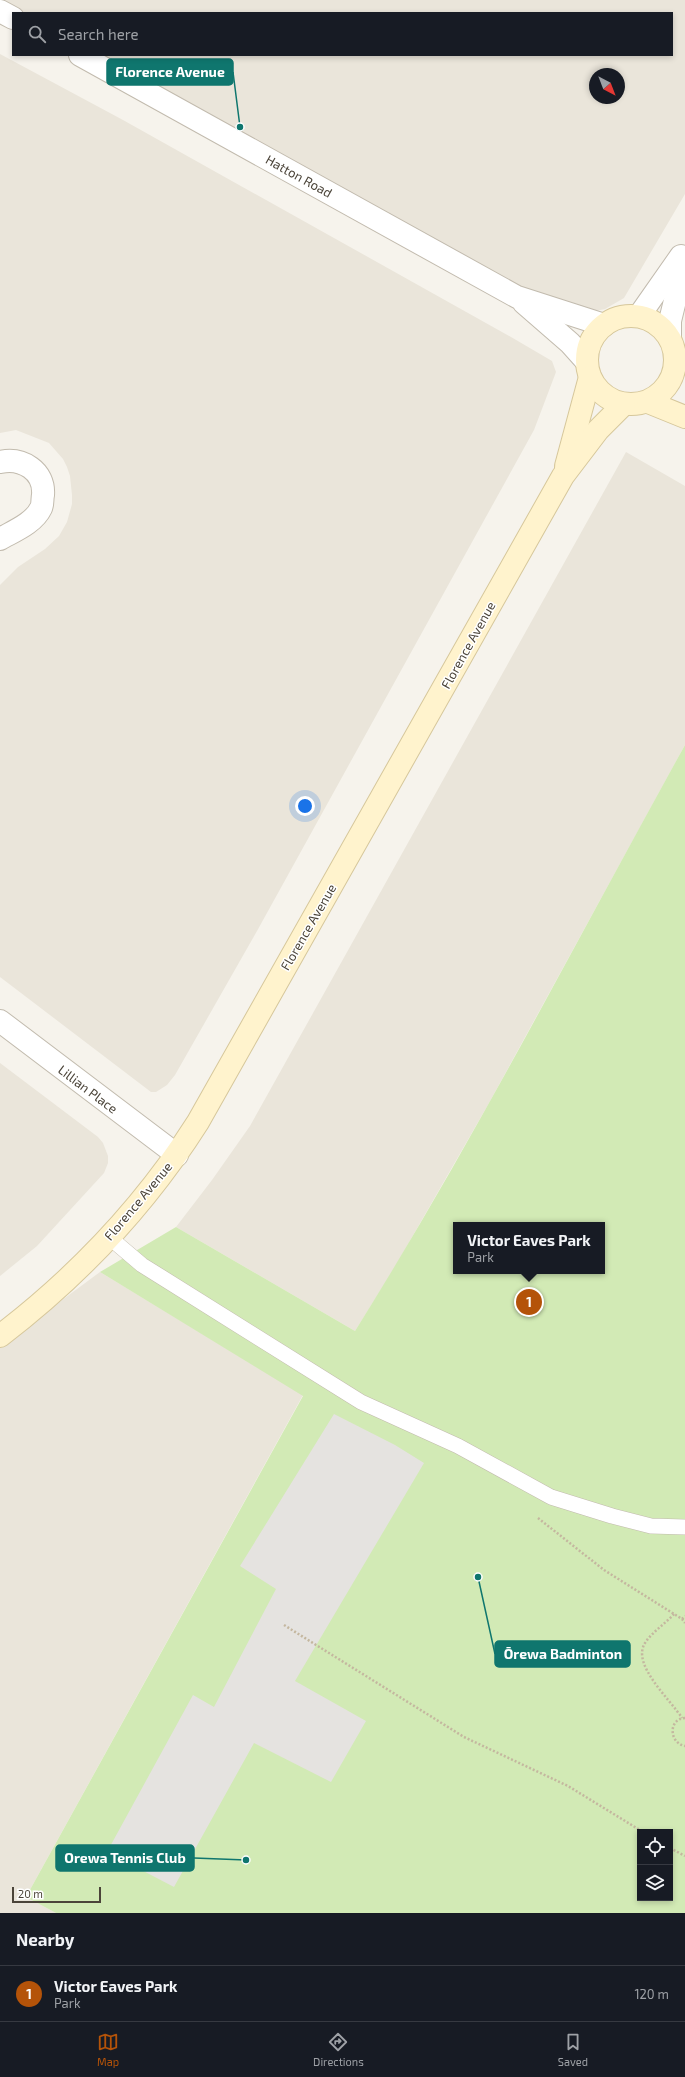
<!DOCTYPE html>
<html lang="en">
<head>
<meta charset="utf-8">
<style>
	body { margin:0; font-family:"Exo 2",sans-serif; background:#242831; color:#f1f3f6 }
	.controls { position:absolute; right:12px; bottom:12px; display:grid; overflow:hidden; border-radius:0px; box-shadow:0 2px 6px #0003 }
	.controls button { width:36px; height:36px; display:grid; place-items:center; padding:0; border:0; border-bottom:1px solid #363941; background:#171b24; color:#f1f3f6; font:20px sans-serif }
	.compass { position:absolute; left:589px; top:68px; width:36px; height:36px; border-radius:50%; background:#171b24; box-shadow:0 2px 6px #0003; rotate:138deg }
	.scale { position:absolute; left:12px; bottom:10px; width:89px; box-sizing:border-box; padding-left:4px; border:2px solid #4b4439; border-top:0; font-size:11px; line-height:14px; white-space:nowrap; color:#4b4439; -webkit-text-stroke:3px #fff; paint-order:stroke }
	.you { position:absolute; left:305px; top:806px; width:14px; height:14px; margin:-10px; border:3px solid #fff; border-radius:50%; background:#1a73e8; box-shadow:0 0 0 6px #1a73e833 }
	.badge { display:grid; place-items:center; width:26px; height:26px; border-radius:50%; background:#b45309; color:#fff; font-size:13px; font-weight:700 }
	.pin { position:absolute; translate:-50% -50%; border:2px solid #fff; box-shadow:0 1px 4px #0006 }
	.popup { position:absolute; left:453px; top:1222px; width:152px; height:52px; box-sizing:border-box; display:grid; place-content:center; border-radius:0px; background:#171b24; filter:drop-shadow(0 1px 3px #0005); font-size:13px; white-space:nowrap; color:#9ea1a6 }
	.popup b { font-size:15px; color:#f1f3f6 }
	.popup::after { content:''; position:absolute; left:50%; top:100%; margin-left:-8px; border:8px solid transparent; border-top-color:#171b24 }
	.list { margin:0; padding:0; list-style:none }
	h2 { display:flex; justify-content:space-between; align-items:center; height:52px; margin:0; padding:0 16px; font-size:17px }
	h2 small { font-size:13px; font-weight:400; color:#9ea1a6 }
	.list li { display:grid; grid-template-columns:26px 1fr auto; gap:12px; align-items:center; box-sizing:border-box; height:56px; padding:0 16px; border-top:1px solid #363941 }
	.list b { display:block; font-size:15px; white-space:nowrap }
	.list p { margin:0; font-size:13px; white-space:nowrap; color:#9ea1a6 }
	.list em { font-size:13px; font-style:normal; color:#9ea1a6 }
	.icon { flex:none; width:22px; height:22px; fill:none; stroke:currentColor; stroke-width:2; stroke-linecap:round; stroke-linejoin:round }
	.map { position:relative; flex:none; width:685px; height:1913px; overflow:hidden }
	.search { position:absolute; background:#171b24; box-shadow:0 2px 6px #0003; left:12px; right:12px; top:12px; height:44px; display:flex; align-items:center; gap:10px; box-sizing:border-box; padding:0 14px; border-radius:0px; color:#9ea1a6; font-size:15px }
	.sheet { height:108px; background:#171b24 }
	nav { display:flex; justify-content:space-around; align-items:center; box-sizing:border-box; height:56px; border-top:1px solid #363941; background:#171b24; font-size:11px; color:#9ea1a6 }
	nav a { display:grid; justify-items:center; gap:2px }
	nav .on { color:#b45309 }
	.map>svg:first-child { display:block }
</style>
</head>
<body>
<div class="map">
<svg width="685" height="1913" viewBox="0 0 685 1913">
	<rect width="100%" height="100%" fill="#f6f3ec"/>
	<g fill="#eae5da" fill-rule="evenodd">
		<path d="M0 0H685V194L624 298 605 309 565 317 91 55H672V13H15L0 5ZM595 74H619V98H595Z"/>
		<polygon points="0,54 123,120 511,337 552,361 556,372 534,430 257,931 175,1075 167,1085 156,1092 151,1092 0,977 0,585 18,567 45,549 59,536 67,522 72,504 72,495 70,476 67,467 63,459 49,443 16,430 0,433"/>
		<polygon points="626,452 685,486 685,745 489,1103 392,1272 355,1331 176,1227 212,1180 250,1126"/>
		<polygon points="0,1063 98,1137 103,1143 108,1156 108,1163 104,1173 37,1246 0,1276"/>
		<polygon points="100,1272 303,1395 26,1897 56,1913 0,1913 0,1346"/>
	</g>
	<path fill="#d2eab5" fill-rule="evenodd" d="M685 745V1913H56L26 1897 303 1396 100 1272 176 1227 355 1331C474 1141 576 941 685 745ZM456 1225H602V1271H456ZM640 1832H670V1898H640Z"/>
	<polygon fill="#e5e3e0" points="334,1414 395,1445 424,1463 295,1681 366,1721 331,1782 254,1743 174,1887 107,1852 193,1695 214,1707 276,1589 240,1566"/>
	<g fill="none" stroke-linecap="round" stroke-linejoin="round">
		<g stroke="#c2bbae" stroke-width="16">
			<polyline id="lane" points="109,1237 142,1265 361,1402 458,1446 551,1497 612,1516 651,1526 685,1527"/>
		</g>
		<g stroke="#c2bbae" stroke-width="24">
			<g id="street">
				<polyline points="0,11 13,18"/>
				<polyline points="80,55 517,297 604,325"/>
				<polyline points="524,303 570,343 587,362"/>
				<polyline points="639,316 681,256"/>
				<polyline points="670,337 670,321 685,259"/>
				<path d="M0 462C22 457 45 471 43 495 42 499 43 504 41 508 34 523 14 531 0 539"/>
				<polyline points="0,1021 177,1155"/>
			</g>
		</g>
		<g stroke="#d6c79b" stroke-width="24">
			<g id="secondary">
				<circle cx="631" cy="360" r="44"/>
				<polyline points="648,402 685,417"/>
				<polyline points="566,466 590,377"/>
				<path d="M0 1336C77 1277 146 1204 198 1122L563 476 598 430 624 404"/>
			</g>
		</g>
		<g stroke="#c4b79f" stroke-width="2.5" stroke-dasharray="2 2" stroke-linecap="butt">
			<polyline points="538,1518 604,1570 682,1619 685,1623"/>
			<path d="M674 1614C665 1624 652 1632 645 1643 631 1665 671 1700 682 1718"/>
			<polyline points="682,1619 685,1616"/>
			<polyline points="284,1625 464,1737 568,1786 643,1832"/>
			<path d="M685 1718C668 1719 669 1743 685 1746"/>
			<polyline points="670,1848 685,1856"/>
		</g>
		<use href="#lane" stroke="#fff" stroke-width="15"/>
		<use href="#street" stroke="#fff" stroke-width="22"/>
		<use href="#secondary" stroke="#fff3cd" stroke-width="22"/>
	</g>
	<g text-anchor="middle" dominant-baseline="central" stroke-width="3" stroke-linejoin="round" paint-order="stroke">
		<g font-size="13" fill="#4b4439" stroke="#fff">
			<text transform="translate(299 176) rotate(29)">Hatton Road</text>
			<text transform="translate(468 645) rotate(-61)">Florence Avenue</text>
			<text transform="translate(308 927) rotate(-60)">Florence Avenue</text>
			<text transform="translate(88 1089) rotate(37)">Lillian Place</text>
			<text transform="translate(138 1201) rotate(-50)">Florence Avenue</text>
		</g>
	</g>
	<path fill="none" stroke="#0f766e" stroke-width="1.5" d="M240 127L233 72M478 1577L495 1654M246 1860L194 1858"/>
	<g fill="#0f766e" stroke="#fff" stroke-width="1.5">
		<circle cx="240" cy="127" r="4"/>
		<circle cx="478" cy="1577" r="4"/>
		<circle cx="246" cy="1860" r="4"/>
	</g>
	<g fill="#0f766e" stroke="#0f766e" stroke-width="1.5">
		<rect x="107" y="59" width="126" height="26" rx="4"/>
		<rect x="495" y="1641" width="135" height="26" rx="4"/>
		<rect x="56" y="1845" width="138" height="26" rx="4"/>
	</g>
	<g font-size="14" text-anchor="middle" font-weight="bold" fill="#fff">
		<text x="170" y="77">Florence Avenue</text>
		<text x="563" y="1659">Ōrewa Badminton</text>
		<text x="125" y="1863">Orewa Tennis Club</text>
	</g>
</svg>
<div class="controls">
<button><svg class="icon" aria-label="locate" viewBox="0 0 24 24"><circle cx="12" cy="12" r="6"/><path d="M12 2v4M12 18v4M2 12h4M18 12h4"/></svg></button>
<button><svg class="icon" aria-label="layers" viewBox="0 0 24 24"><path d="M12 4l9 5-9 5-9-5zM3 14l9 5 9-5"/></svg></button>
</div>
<svg class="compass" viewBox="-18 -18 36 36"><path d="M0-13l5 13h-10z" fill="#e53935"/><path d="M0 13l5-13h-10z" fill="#9ea1a6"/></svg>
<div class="scale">20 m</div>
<div class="you"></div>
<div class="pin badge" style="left:529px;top:1302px">1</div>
<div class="popup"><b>Victor Eaves Park</b>Park</div>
<div class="search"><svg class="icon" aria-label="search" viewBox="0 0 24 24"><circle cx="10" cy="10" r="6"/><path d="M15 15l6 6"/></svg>Search here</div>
</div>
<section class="sheet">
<h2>Nearby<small></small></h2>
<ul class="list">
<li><span class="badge">1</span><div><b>Victor Eaves Park</b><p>Park</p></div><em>120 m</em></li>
</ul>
</section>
<nav>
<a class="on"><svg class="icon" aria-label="map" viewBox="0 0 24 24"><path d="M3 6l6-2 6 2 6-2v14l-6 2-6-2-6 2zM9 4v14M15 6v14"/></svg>Map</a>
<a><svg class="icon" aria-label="directions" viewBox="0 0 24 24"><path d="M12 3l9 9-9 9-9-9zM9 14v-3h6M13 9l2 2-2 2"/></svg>Directions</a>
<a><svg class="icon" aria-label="saved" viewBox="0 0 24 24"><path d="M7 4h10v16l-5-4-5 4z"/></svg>Saved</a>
</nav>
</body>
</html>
